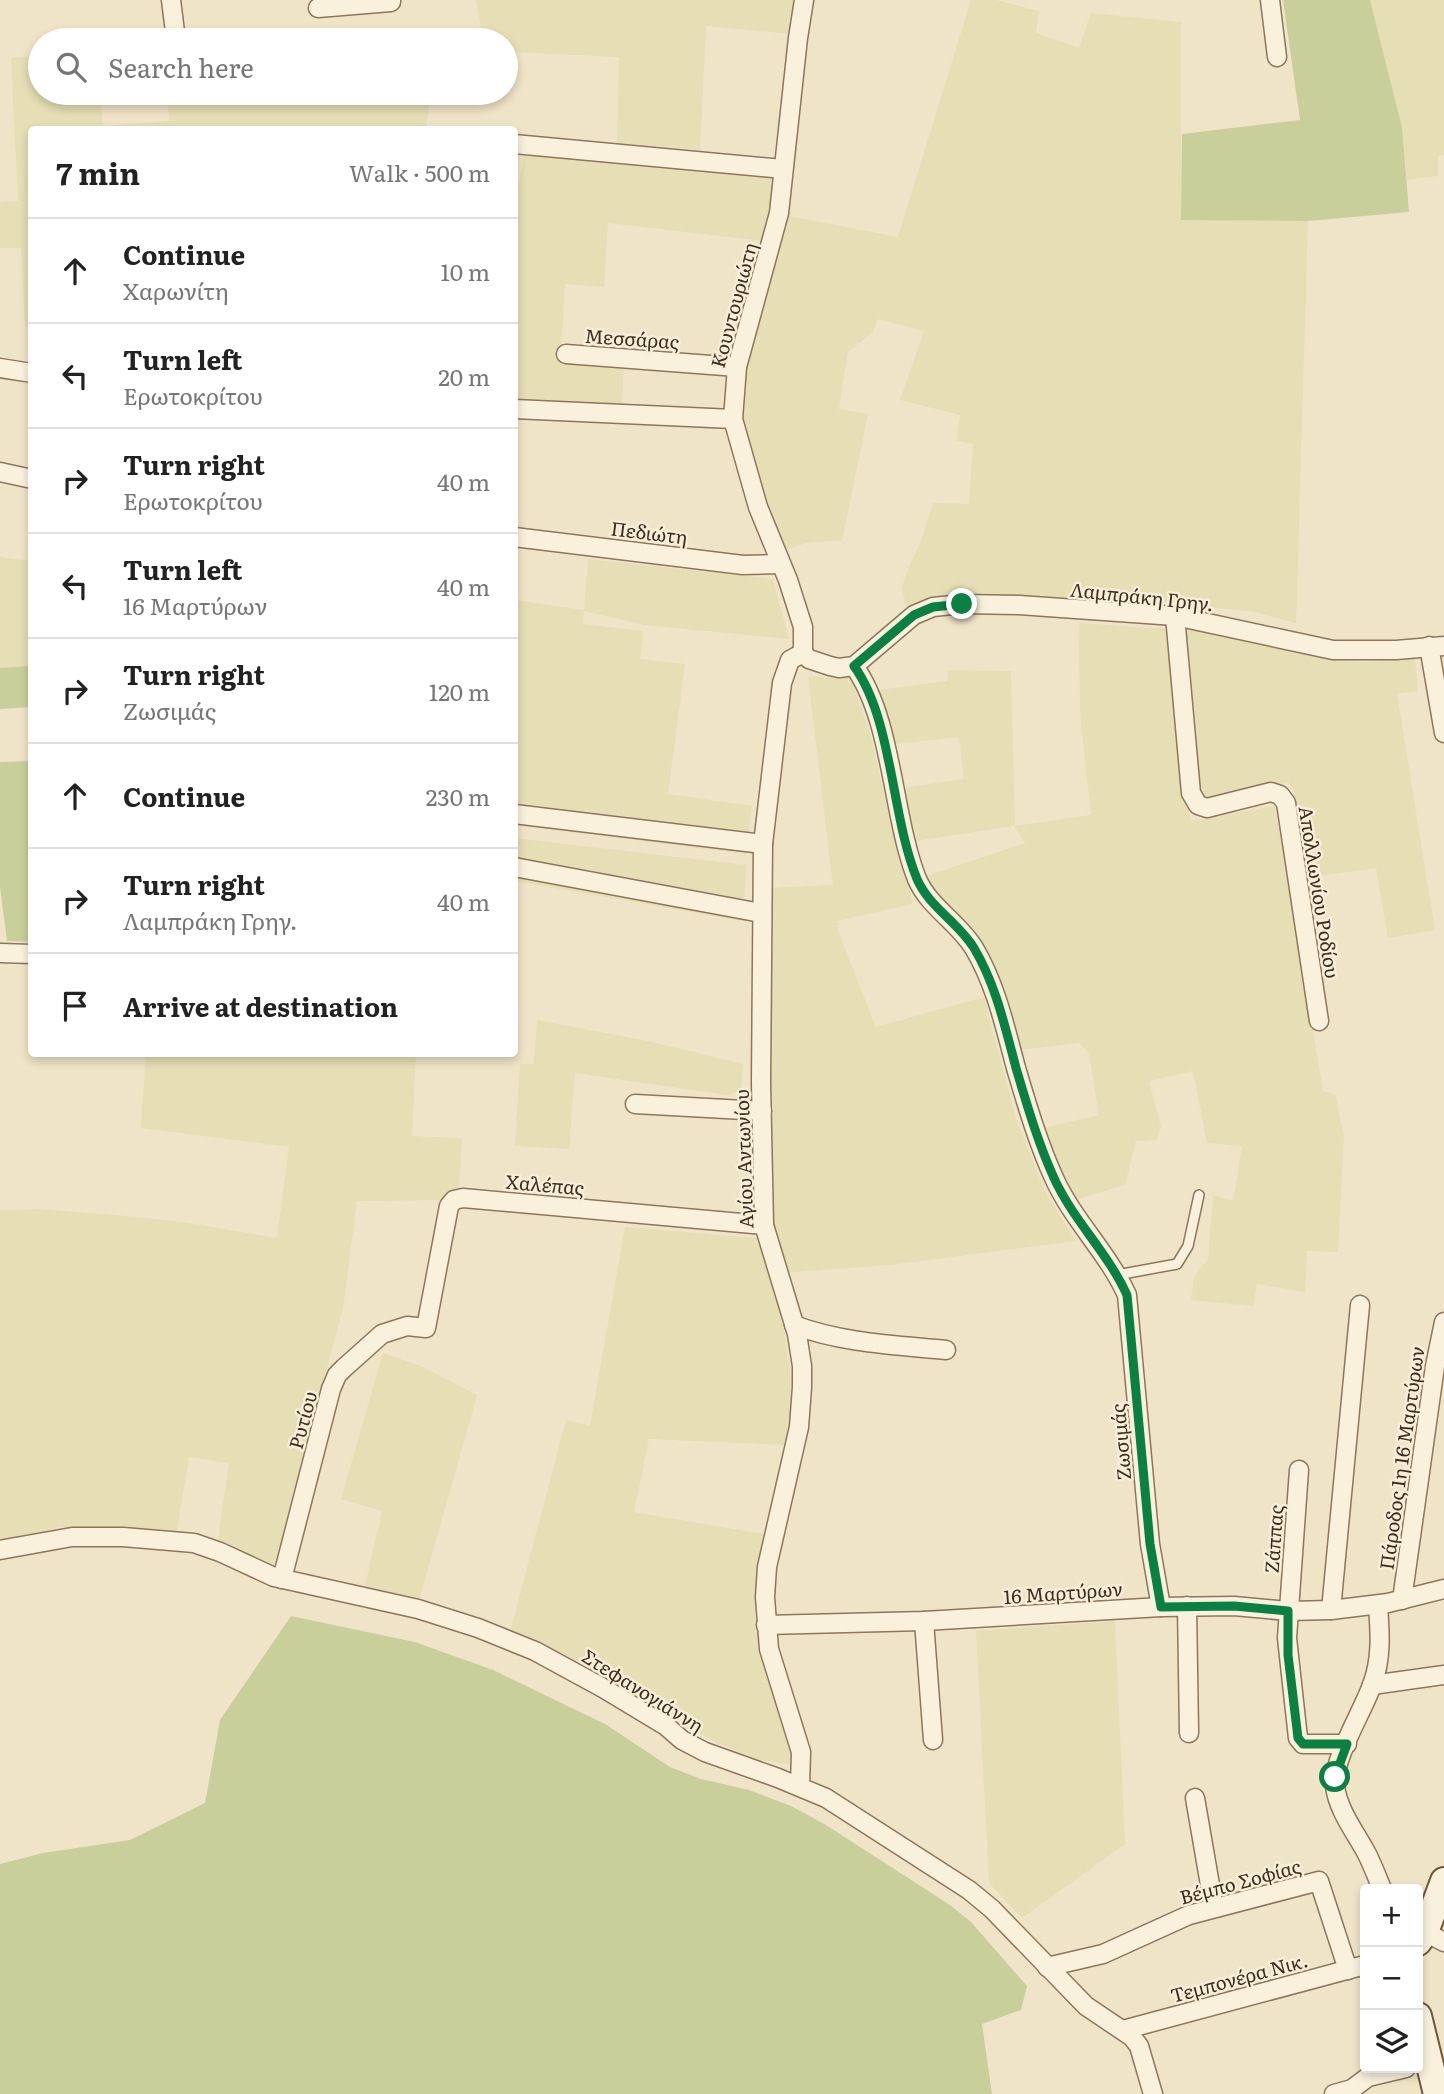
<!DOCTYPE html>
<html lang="en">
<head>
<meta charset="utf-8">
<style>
	body { margin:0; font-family:Literata,serif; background:#f2f2f2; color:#222 }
	.controls { position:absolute; right:21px; bottom:21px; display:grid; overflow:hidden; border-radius:7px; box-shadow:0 4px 10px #0003 }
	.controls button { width:63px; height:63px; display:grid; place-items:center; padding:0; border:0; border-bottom:2px solid #e0e0e0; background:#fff; color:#222; font:35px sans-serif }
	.stop { position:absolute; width:21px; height:21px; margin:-16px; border:5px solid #0b8043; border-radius:50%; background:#fff }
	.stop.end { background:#0b8043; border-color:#fff; box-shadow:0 2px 7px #0008 }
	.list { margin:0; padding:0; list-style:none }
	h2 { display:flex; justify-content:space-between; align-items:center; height:91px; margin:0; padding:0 28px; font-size:30px }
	h2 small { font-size:23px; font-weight:400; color:#767676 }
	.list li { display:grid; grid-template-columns:46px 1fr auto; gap:21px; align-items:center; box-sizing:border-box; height:105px; padding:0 28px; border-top:2px solid #e0e0e0 }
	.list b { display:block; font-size:26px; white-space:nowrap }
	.list p { margin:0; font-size:23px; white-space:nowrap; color:#767676 }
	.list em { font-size:23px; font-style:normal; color:#767676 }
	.icon { flex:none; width:38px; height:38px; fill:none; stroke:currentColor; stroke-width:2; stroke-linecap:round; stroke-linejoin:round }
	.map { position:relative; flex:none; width:1444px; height:2094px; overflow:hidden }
	.search { position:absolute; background:#fff; box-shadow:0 4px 10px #0003; left:28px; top:28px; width:490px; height:77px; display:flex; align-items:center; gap:18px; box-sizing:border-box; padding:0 24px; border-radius:38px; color:#767676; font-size:26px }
	.panel { position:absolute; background:#fff; box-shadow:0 4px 10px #0003; left:28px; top:126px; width:490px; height:931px; border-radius:7px }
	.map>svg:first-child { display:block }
</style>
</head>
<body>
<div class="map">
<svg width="1444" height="2094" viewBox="0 0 1444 2094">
	<rect width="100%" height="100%" fill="#f0e4c8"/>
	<g fill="#e6deb5">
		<polygon points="476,0 797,0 790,34 706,26 700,150 617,143 619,57 506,52 506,40 483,40"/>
		<polygon points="971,0 996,0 1039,11 1036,33 1079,48 1091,13 1181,22 1181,220 1308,221 1296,623 1255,612 1150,600 956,595 928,598 907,610 902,588 908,569 921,541 933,503 969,504 973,444 957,441 960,415 900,400 924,331 878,319 872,333 848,352 839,409 868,414 842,541 810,542 778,552 737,417 739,380 784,215 898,237"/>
		<polygon points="1370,0 1444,0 1444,155 1438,156 1438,176 1407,180 1402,127"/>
		<polygon points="40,56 40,93 100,93 103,126 169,121 167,93 431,93 426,129 32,130 32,327 25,327 21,248 0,248 0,202 18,201 11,58"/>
		<polygon points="525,150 777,174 765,241 608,223 604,287 565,284 561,358 624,363 622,405 515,401 514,210"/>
		<polygon points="0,557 31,561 31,691 29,666 0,668"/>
		<polygon points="588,559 773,579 789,639 644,625 584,611 583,624 643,631 640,659 685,664 668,794 752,806 746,854 515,825 515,600 584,610"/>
		<polygon points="1079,623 1168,629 1184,791 1191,821 1275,806 1323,1091 1335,1094 1344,1136 1338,1252 1307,1251 1305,1292 1257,1284 1253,1306 1191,1300 1194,1277 1208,1259 1213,1195 1233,1201 1242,1146 1207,1143 1193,1071 1149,1081 1161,1127 1156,1140 1136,1141 1125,1185 1071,1201 1043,1128 1099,1115 1089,1054 1079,1043 1018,1050 956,926 924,877 1025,843 1014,826 909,842 896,789 964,779 959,737 887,745 871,691 947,681 948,670 1011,671 1015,826 1091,815 1080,713"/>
		<polygon points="1177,625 1201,626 1278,648 1345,661 1367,662 1415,658 1418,691 1397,694 1435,930 1388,938 1376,868 1306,878 1294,791 1288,782 1217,799 1205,799 1199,794"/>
		<polygon points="808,676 848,678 853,683 871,737 891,825 910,890 912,904 837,921 838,931 876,1027 984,997 1016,1119 1045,1191 1076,1241 890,1265 781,1273 771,1232 766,888 833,885"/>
		<polygon points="514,838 746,865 743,921 515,881"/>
		<polygon points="537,1020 648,1041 743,1064 741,1091 727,1095 575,1073 569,1149 515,1146 520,1064 534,1064"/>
		<polygon points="146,1054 416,1054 412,1136 462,1138 459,1192 439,1200 357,1201 343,1308 274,1567 218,1539 229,1463 189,1457 176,1534 58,1527 0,1543 0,1210 38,1209 127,1216 183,1222 277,1238 289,1147 141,1128"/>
		<polygon points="625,1227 757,1238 776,1299 785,1333 791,1382 790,1430 786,1445 649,1439 634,1512 769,1535 757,1572 755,1616 763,1666 792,1754 792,1765 757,1759 713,1741 648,1703 509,1636 566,1420 590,1426"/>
		<polygon points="383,1353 421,1366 477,1395 418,1604 364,1591 382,1511 341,1499"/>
		<polygon points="1115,1621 1125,1844 1022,1918 989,1883 976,1631"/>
	</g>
	<g fill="#c9cf9b">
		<polygon points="1283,0 1370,0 1402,127 1409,212 1308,221 1181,220 1182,134 1300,120"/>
		<polygon points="29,666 31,707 0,709 0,668"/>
		<polygon points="31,761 31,942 7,941 0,887 0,762"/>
		<polygon points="291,1616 415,1642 493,1670 605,1724 670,1767 701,1779 749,1790 791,1806 826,1825 950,1905 971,1922 1027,1986 1021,2010 982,2024 992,2094 0,2094 0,1864 43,1853 130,1840 205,1803 220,1720"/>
	</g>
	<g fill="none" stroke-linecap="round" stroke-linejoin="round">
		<g stroke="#8d765c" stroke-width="12">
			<polyline id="lane" points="1117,1275 1177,1264 1188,1246 1199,1195"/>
		</g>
		<g stroke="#8d765c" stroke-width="21">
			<g id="street">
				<polyline points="171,0 176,40"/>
				<polyline points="1270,0 1277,57"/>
				<polyline points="318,8 391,2 391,0"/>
				<polyline points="514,144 783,169"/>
				<polyline points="566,354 737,367"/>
				<polyline points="0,368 32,373"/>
				<polyline points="514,409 733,419"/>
				<polyline points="0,472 32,479"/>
				<polyline points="514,537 743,565 780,564"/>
				<polyline points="1175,616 1191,793 1198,805 1207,808 1271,792 1280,795 1286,803 1319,1021"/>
				<polyline points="1429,646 1444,733"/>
				<polyline points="803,653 803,627 788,580 758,507 733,419 737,367 779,213 798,38 804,0"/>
				<polyline points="803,653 809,659 830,666 839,668 854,666 914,615 933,607 962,604 1019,605 1175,616 1333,650 1396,650 1444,646"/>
				<path d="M854 666C893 720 892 816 917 879 929 907 958 922 974 948 996 985 1005 1027 1016 1068 1027 1105 1038 1143 1054 1178 1073 1220 1108 1253 1127 1295L1150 1544 1161 1607"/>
				<polyline points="514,814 763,844"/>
				<polyline points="514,867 761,913"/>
				<polyline points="0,953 32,954"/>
				<polyline points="635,1104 762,1111"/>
				<path d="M794 1325C842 1343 895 1345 946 1350"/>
				<polyline points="1299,1470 1287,1638 1298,1738 1303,1744 1347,1744"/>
				<polyline points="0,1550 72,1537 123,1537 194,1543 220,1552 274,1577 418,1609 478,1628 535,1651 603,1688 666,1726 682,1740 705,1752 778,1778 826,1798 969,1890 992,1909 1086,2006 1132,2037 1139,2046 1153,2094"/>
				<polyline points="282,1579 331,1389 337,1375 344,1368 382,1334 407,1326 426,1328 449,1206 454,1200 463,1198 764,1225"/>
				<polyline points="1402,1600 1435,1366 1444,1322"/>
				<path d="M1378 1605C1380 1632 1382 1659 1372 1685 1363 1711 1332 1760 1335 1786 1338 1811 1356 1833 1367 1854 1373 1866 1377 1877 1382 1889"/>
				<polyline points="1187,1606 1189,1733"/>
				<polyline points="1331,1610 1360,1305"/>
				<polyline points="924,1621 933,1740"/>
				<polyline points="766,1625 924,1621 1161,1607 1234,1606 1288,1611 1331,1610 1388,1603 1444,1589"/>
				<polyline points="1372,1685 1444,1675"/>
				<polyline points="800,1786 801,1752 769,1649 765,1597 767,1567 799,1427 802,1387 802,1366 797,1334 764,1225 761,1083 763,844 782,683 790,660 803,653"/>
				<polyline points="1195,1798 1214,1908"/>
				<polyline points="1425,1932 1444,1942"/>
				<polyline points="1047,1967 1103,1954 1189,1915 1319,1881 1348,1970"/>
				<polyline points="1123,2030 1365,1965"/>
				<polyline points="1334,2094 1352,2089 1368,2077 1406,2068"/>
			</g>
		</g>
		<g stroke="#6f573f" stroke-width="30">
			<g id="secondary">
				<polyline points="1418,1942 1425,1932 1444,1881"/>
				<polyline points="1418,2016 1437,2094"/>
			</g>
		</g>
		<use href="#lane" stroke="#faf1dc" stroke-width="9"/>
		<use href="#street" stroke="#faf1dc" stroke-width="18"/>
		<use href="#secondary" stroke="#faf1dc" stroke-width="26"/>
	</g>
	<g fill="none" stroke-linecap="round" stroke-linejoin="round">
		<path stroke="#0b8043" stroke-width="9" d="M962 604 933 607 914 615 854 666C893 720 891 816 917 879 929 907 958 922 974 948 996 985 1005 1027 1016 1068 1027 1105 1038 1143 1054 1178 1073 1220 1108 1253 1127 1295L1150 1544 1161 1607 1234 1606 1288 1611V1655L1298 1738 1303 1744H1347L1335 1777"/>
	</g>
	<g text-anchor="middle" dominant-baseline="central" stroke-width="5" stroke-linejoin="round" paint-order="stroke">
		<g font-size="19" fill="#3d2e20" stroke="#f7eed8">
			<text transform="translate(733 305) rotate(-75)">Κουντουριώτη</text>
			<text transform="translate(632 338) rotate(4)">Μεσσάρας</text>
			<text transform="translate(649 532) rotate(7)">Πεδιώτη</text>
			<text transform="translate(1142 596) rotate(6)">Λαμπράκη Γρηγ.</text>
			<text transform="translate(1320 892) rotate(81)">Απολλωνίου Ροδίου</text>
			<text transform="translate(743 1159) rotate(-92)">Αγίου Αντωνίου</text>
			<text transform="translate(545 1184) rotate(5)">Χαλέπας</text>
			<text transform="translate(302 1420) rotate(-75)">Ρυτίου</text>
			<text transform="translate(1120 1442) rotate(-95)">Ζωσιμάς</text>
			<text transform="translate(1401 1458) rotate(-82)">Πάροδος 1η 16 Μαρτύρων</text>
			<text transform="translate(1273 1539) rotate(-86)">Ζάππας</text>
			<text transform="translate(1063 1592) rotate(-4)">16 Μαρτύρων</text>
			<text transform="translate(643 1690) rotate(32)">Στεφανογιάννη</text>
			<text transform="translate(1240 1881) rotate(-15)">Βέμπο Σοφίας</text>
			<text transform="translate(1239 1977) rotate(-15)">Τεμπονέρα Νικ.</text>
		</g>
	</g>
</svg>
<div class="controls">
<button>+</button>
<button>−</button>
<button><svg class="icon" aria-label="layers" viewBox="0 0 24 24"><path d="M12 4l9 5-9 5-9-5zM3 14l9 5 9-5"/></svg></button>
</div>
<div class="stop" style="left:1335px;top:1777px"></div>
<div class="stop end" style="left:962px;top:604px"></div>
<div class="search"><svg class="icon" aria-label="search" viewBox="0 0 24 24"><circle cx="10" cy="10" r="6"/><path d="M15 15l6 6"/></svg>Search here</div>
<section class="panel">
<h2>7 min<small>Walk · 500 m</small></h2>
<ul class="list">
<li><svg class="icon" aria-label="ahead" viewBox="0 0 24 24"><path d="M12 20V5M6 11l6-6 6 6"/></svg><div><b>Continue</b><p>Χαρωνίτη</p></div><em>10 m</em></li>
<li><svg class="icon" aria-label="left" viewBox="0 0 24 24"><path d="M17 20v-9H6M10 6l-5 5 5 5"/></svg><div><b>Turn left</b><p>Ερωτοκρίτου</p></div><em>20 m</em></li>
<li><svg class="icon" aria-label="right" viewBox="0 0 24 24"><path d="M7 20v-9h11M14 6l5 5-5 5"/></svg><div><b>Turn right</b><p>Ερωτοκρίτου</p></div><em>40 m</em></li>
<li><svg class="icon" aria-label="left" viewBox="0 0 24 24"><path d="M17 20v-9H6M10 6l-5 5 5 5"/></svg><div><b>Turn left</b><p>16 Μαρτύρων</p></div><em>40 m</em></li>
<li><svg class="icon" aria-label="right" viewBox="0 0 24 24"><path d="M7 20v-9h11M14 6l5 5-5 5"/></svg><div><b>Turn right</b><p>Ζωσιμάς</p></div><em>120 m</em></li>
<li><svg class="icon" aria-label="ahead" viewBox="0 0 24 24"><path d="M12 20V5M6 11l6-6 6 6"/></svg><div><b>Continue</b></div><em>230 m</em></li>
<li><svg class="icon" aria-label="right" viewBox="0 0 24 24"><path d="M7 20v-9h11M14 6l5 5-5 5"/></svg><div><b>Turn right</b><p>Λαμπράκη Γρηγ.</p></div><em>40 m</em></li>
<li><svg class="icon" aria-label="arrive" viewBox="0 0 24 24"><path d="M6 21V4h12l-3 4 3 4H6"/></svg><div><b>Arrive at destination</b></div></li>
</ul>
</section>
</div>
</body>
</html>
